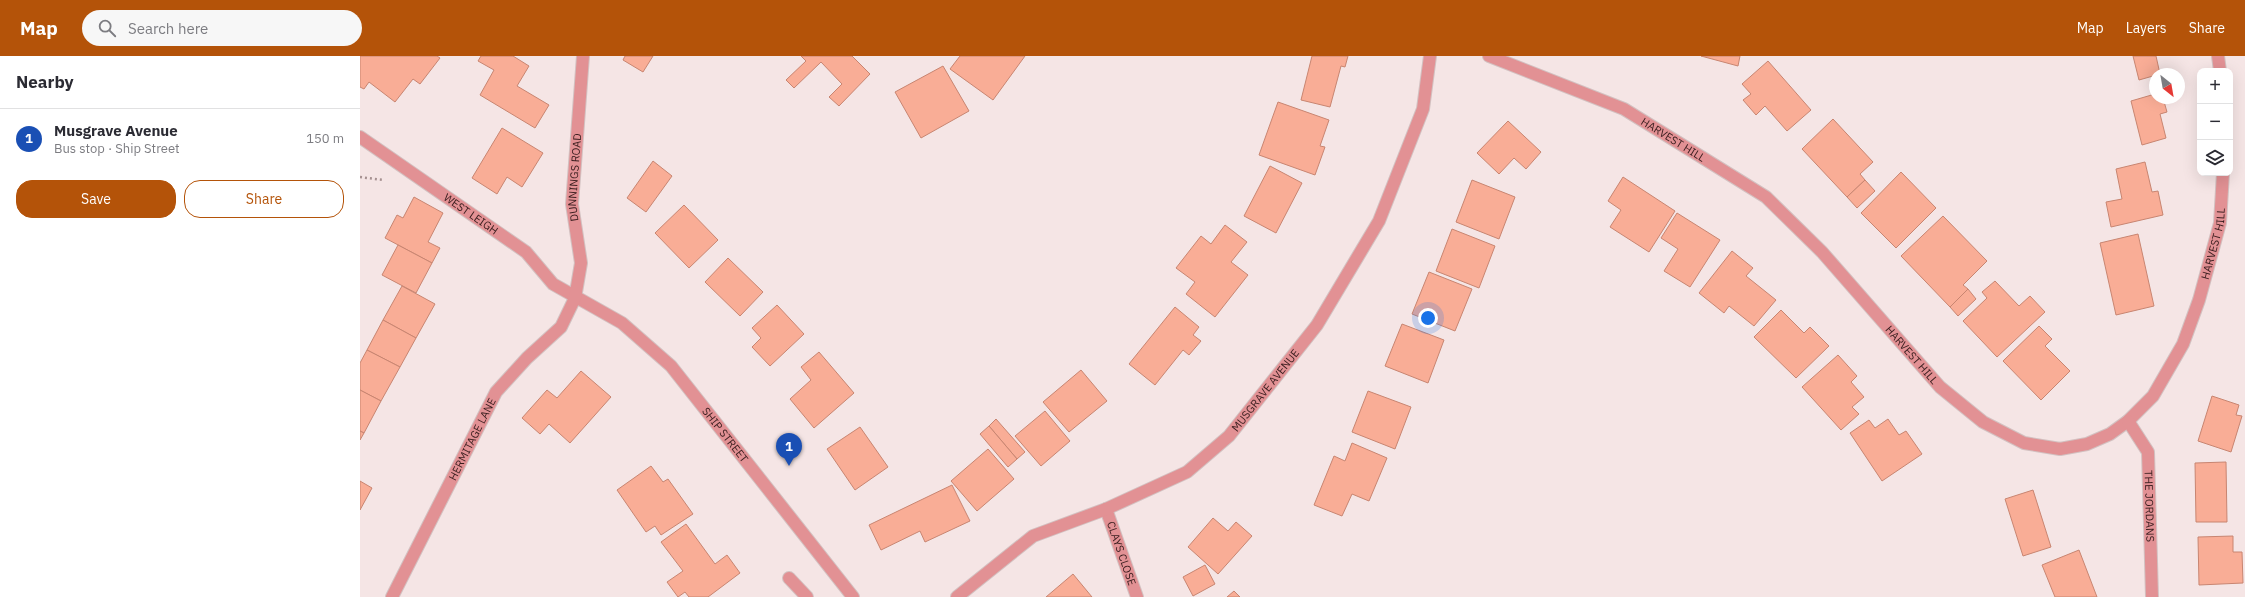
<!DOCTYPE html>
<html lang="en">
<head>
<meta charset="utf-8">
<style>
	body { margin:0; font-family:"IBM Plex Sans",sans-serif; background:#f7f7f7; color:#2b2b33 }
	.controls { position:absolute; right:12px; top:12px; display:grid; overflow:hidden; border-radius:8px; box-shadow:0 4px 16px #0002 }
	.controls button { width:36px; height:36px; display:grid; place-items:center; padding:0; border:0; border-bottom:1px solid #e1e1e2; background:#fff; color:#2b2b33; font:20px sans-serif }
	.compass { position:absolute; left:1789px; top:12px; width:36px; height:36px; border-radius:50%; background:#fff; box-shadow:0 4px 16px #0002; rotate:149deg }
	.you { position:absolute; left:1068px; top:262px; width:14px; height:14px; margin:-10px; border:3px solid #fff; border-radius:50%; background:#1a73e8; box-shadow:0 0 0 6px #1a73e833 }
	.badge { display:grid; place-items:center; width:26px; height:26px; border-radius:50%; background:#b45309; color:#fff; font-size:13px; font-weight:700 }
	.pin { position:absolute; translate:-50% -33px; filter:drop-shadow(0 1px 2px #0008) }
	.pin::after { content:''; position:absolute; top:21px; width:14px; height:12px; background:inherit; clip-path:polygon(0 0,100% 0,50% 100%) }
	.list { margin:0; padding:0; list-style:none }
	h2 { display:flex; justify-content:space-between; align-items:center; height:52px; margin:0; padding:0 16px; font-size:17px }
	h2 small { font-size:13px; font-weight:400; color:#7c7c81 }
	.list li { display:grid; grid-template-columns:26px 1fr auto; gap:12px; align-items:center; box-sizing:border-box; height:60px; padding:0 16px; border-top:1px solid #e1e1e2 }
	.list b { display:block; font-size:15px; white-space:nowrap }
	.list p { margin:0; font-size:13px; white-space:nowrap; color:#7c7c81 }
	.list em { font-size:13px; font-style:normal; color:#7c7c81 }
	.actions { display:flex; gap:8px; padding:12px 16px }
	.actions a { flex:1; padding:9px 0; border:1px solid #b45309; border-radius:16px; text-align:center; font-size:14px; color:#b45309 }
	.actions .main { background:#b45309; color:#fff }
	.icon { flex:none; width:22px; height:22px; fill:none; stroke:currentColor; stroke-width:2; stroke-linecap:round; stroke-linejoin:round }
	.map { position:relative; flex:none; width:1885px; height:541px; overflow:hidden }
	header { display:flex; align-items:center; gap:24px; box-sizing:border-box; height:56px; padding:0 20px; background:#b45309; color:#fff }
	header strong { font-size:19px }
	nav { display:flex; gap:22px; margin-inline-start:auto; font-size:14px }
	.search { width:280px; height:36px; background:#f7f7f7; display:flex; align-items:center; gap:10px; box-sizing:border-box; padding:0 14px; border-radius:22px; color:#7c7c81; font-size:15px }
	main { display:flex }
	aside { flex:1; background:#fff }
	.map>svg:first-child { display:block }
</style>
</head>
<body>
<header>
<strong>Map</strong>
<div class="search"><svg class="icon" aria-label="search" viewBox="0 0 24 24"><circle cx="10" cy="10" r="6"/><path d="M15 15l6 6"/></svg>Search here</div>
<nav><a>Map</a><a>Layers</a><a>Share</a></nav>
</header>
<main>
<aside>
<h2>Nearby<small></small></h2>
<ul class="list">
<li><span class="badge" style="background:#1a4fb4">1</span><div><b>Musgrave Avenue</b><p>Bus stop · Ship Street</p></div><em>150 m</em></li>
</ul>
<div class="actions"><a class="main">Save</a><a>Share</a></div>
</aside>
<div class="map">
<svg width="1885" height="541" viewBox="0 0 1885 541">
	<rect width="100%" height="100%" fill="#f5e5e5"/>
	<g fill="#f9ad96" stroke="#c88571">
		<polygon points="0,0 77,0 80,2 60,28 53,23 35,46 9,26 4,33 0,31"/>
		<polygon points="121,0 153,0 169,10 157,30 189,49 175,72 120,39 134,14 118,5"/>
		<polygon points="265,0 293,0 283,16 263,4"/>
		<polygon points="441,0 492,0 510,18 479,50 469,41 482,28 461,6 434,32 426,24 446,5"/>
		<polygon points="600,0 665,0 633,44 590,13"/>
		<polygon points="952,0 988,0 985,11 981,10 970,51 941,44"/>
		<polygon points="1341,0 1380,0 1378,10"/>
		<polygon points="1773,0 1796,0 1800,18 1779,24"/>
		<polygon points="1408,5 1451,54 1427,75 1405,50 1396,59 1383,44 1391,38 1382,28"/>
		<polygon points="583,10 609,55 561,82 535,36"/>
		<polygon points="1795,38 1795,42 1803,42 1807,56 1800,58 1806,82 1782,89 1771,45"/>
		<polygon points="918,46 969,64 960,90 965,91 955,119 899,99"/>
		<polygon points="1473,63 1513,106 1500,118 1505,124 1487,141 1442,93"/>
		<polygon points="1148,65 1181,96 1166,113 1154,102 1139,118 1117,97"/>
		<polygon points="142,72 183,97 162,131 147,121 137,138 112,122"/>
		<polygon points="293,105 312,120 286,156 267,142"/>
		<polygon points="1785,106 1792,136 1798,135 1803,159 1751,171 1746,146 1762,143 1756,113"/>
		<polygon points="910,110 942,127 916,177 884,160"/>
		<polygon points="1541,116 1576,152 1536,192 1501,157"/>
		<polygon points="1263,121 1315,155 1289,196 1250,171 1261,154 1248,145"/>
		<polygon points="1112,124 1155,141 1139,183 1096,166"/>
		<polygon points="1505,124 1515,135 1497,152 1487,141"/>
		<polygon points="54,141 83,157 68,186 80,192 72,207 25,182 37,159 43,162"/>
		<polygon points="324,149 358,184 329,212 295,177"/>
		<polygon points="1317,157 1360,184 1330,231 1304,215 1318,193 1301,182"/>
		<polygon points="1583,160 1627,205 1603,229 1608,233 1590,251 1541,200"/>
		<polygon points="865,169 887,186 871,206 888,219 855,261 826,238 835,226 816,212 841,180 851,188"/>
		<polygon points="1092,173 1135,190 1119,232 1076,215"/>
		<polygon points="1778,178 1794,250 1756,259 1740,187"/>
		<polygon points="38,189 72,207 56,237 22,219"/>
		<polygon points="1372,195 1393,212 1386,220 1416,244 1394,270 1369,250 1364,257 1339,237"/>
		<polygon points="368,202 403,236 380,260 345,226"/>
		<polygon points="1069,216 1112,233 1095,275 1052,258"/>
		<polygon points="1635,225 1659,250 1670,240 1685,256 1637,301 1603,265 1627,242 1622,236"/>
		<polygon points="42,230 75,248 56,282 23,264"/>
		<polygon points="1608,233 1616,243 1598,260 1590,251"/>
		<polygon points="417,249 444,278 410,310 392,291 401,282 392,272"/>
		<polygon points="815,251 839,271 833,279 841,285 829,299 823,294 795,329 769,308"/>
		<polygon points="1421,254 1444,277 1450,271 1469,290 1436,322 1394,281"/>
		<polygon points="23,264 56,282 40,311 7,294"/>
		<polygon points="1042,268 1084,284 1068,327 1025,310"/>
		<polygon points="1679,270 1692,283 1685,290 1710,315 1681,344 1643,305"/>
		<polygon points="7,294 40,311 21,345 0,334 0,307"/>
		<polygon points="459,296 494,337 454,372 430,343 451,324 441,311"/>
		<polygon points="1478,299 1497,320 1491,326 1504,341 1492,351 1499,358 1481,374 1442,331"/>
		<polygon points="721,314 747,345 709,376 683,346"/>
		<polygon points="221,315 251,341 210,387 189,368 180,378 162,362 187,334 197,342"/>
		<polygon points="0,334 21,345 4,377 0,375"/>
		<polygon points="1008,335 1051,351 1035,393 992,376"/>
		<polygon points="1852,340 1879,349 1876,359 1882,360 1871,396 1838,385"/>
		<polygon points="685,355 710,385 681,410 655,380"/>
		<polygon points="636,363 665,396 657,403 629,370"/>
		<polygon points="1528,363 1539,379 1546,375 1562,398 1522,425 1490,377 1509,364 1515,372"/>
		<polygon points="629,370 657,403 648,411 620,378"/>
		<polygon points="500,371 528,411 495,434 467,393"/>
		<polygon points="0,375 4,377 0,384"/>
		<polygon points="992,387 1027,402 1009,445 992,438 982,460 954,449 974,400 985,405"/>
		<polygon points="628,393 654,423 617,455 591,425"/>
		<polygon points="1866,406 1867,466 1836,466 1835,407"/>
		<polygon points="291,410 303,426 308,423 333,458 301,479 295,470 286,476 257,434"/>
		<polygon points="0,425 12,432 0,454"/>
		<polygon points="592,429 610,465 565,486 560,475 521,494 509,469"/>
		<polygon points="1673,434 1691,491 1663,500 1645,443"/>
		<polygon points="853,462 868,475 876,466 892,480 858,518 828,491"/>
		<polygon points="326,468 355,508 367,499 380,517 348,541 329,541 325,536 318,541 307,526 323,515 301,486"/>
		<polygon points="1873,480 1873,496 1882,496 1883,527 1839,529 1838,481"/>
		<polygon points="1719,494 1737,541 1695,541 1682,509"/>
		<polygon points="845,509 855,528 833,540 823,521"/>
		<polygon points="713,518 732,541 686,541"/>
		<polygon points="874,535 880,541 867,541"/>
	</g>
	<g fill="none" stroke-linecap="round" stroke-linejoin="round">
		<g stroke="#d3c1c1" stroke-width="14">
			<g id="minor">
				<path id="s1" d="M1129 0 1264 53 1406 141 1462 196 1580 331 1623 366 1664 387 1700 393 1727 388 1750 378 1768 365 1793 340 1823 288 1839 244 1860 167 1863 117"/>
				<polyline points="1858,0 1860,15"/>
				<path id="s2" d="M0 81 166 196 193 228 262 267 311 310 493 541"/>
				<path id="s3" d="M1768 365 1788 396 1792 541"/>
				<path id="s4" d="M746 453 777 541"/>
				<polyline points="429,522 447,541"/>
				<path id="s5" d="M32 541 136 336 167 302 201 271 215 242 221 207 212 148 223 0"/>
				<path id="s6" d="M597 541 673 480 746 453 827 416 869 380 957 269 1019 165 1063 53 1070 0"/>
			</g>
		</g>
		<polyline stroke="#a69191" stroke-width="2.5" stroke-dasharray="2 3" stroke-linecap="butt" points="0,121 23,124"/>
		<use href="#minor" stroke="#e29194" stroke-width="12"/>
	</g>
	<g text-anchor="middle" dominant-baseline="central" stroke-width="4" stroke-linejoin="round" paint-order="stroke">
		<g font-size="11" fill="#391d1e" stroke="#f5e5e5">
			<text stroke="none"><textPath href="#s1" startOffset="203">HARVEST HILL</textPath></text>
			<text stroke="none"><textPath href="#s5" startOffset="476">DUNNINGS ROAD</textPath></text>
			<text stroke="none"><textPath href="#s2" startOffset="135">WEST LEIGH</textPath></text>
			<text stroke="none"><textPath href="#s1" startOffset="983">HARVEST HILL</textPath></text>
			<text stroke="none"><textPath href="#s1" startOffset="527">HARVEST HILL</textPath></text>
			<text stroke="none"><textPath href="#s6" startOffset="378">MUSGRAVE AVENUE</textPath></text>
			<text stroke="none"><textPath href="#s2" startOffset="476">SHIP STREET</textPath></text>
			<text stroke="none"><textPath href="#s5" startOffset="177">HERMITAGE LANE</textPath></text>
			<text stroke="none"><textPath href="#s3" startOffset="91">THE JORDANS</textPath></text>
			<text stroke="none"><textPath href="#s4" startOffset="47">CLAYS CLOSE</textPath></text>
		</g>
	</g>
</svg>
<div class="controls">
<button>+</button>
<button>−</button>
<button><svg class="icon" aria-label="layers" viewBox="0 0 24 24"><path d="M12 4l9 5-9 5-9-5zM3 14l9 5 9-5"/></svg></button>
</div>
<svg class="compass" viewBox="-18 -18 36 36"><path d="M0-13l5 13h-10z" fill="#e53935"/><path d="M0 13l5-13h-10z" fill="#7c7c81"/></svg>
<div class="you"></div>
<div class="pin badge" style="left:429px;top:410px;background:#1a4fb4">1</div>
</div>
</main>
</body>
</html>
